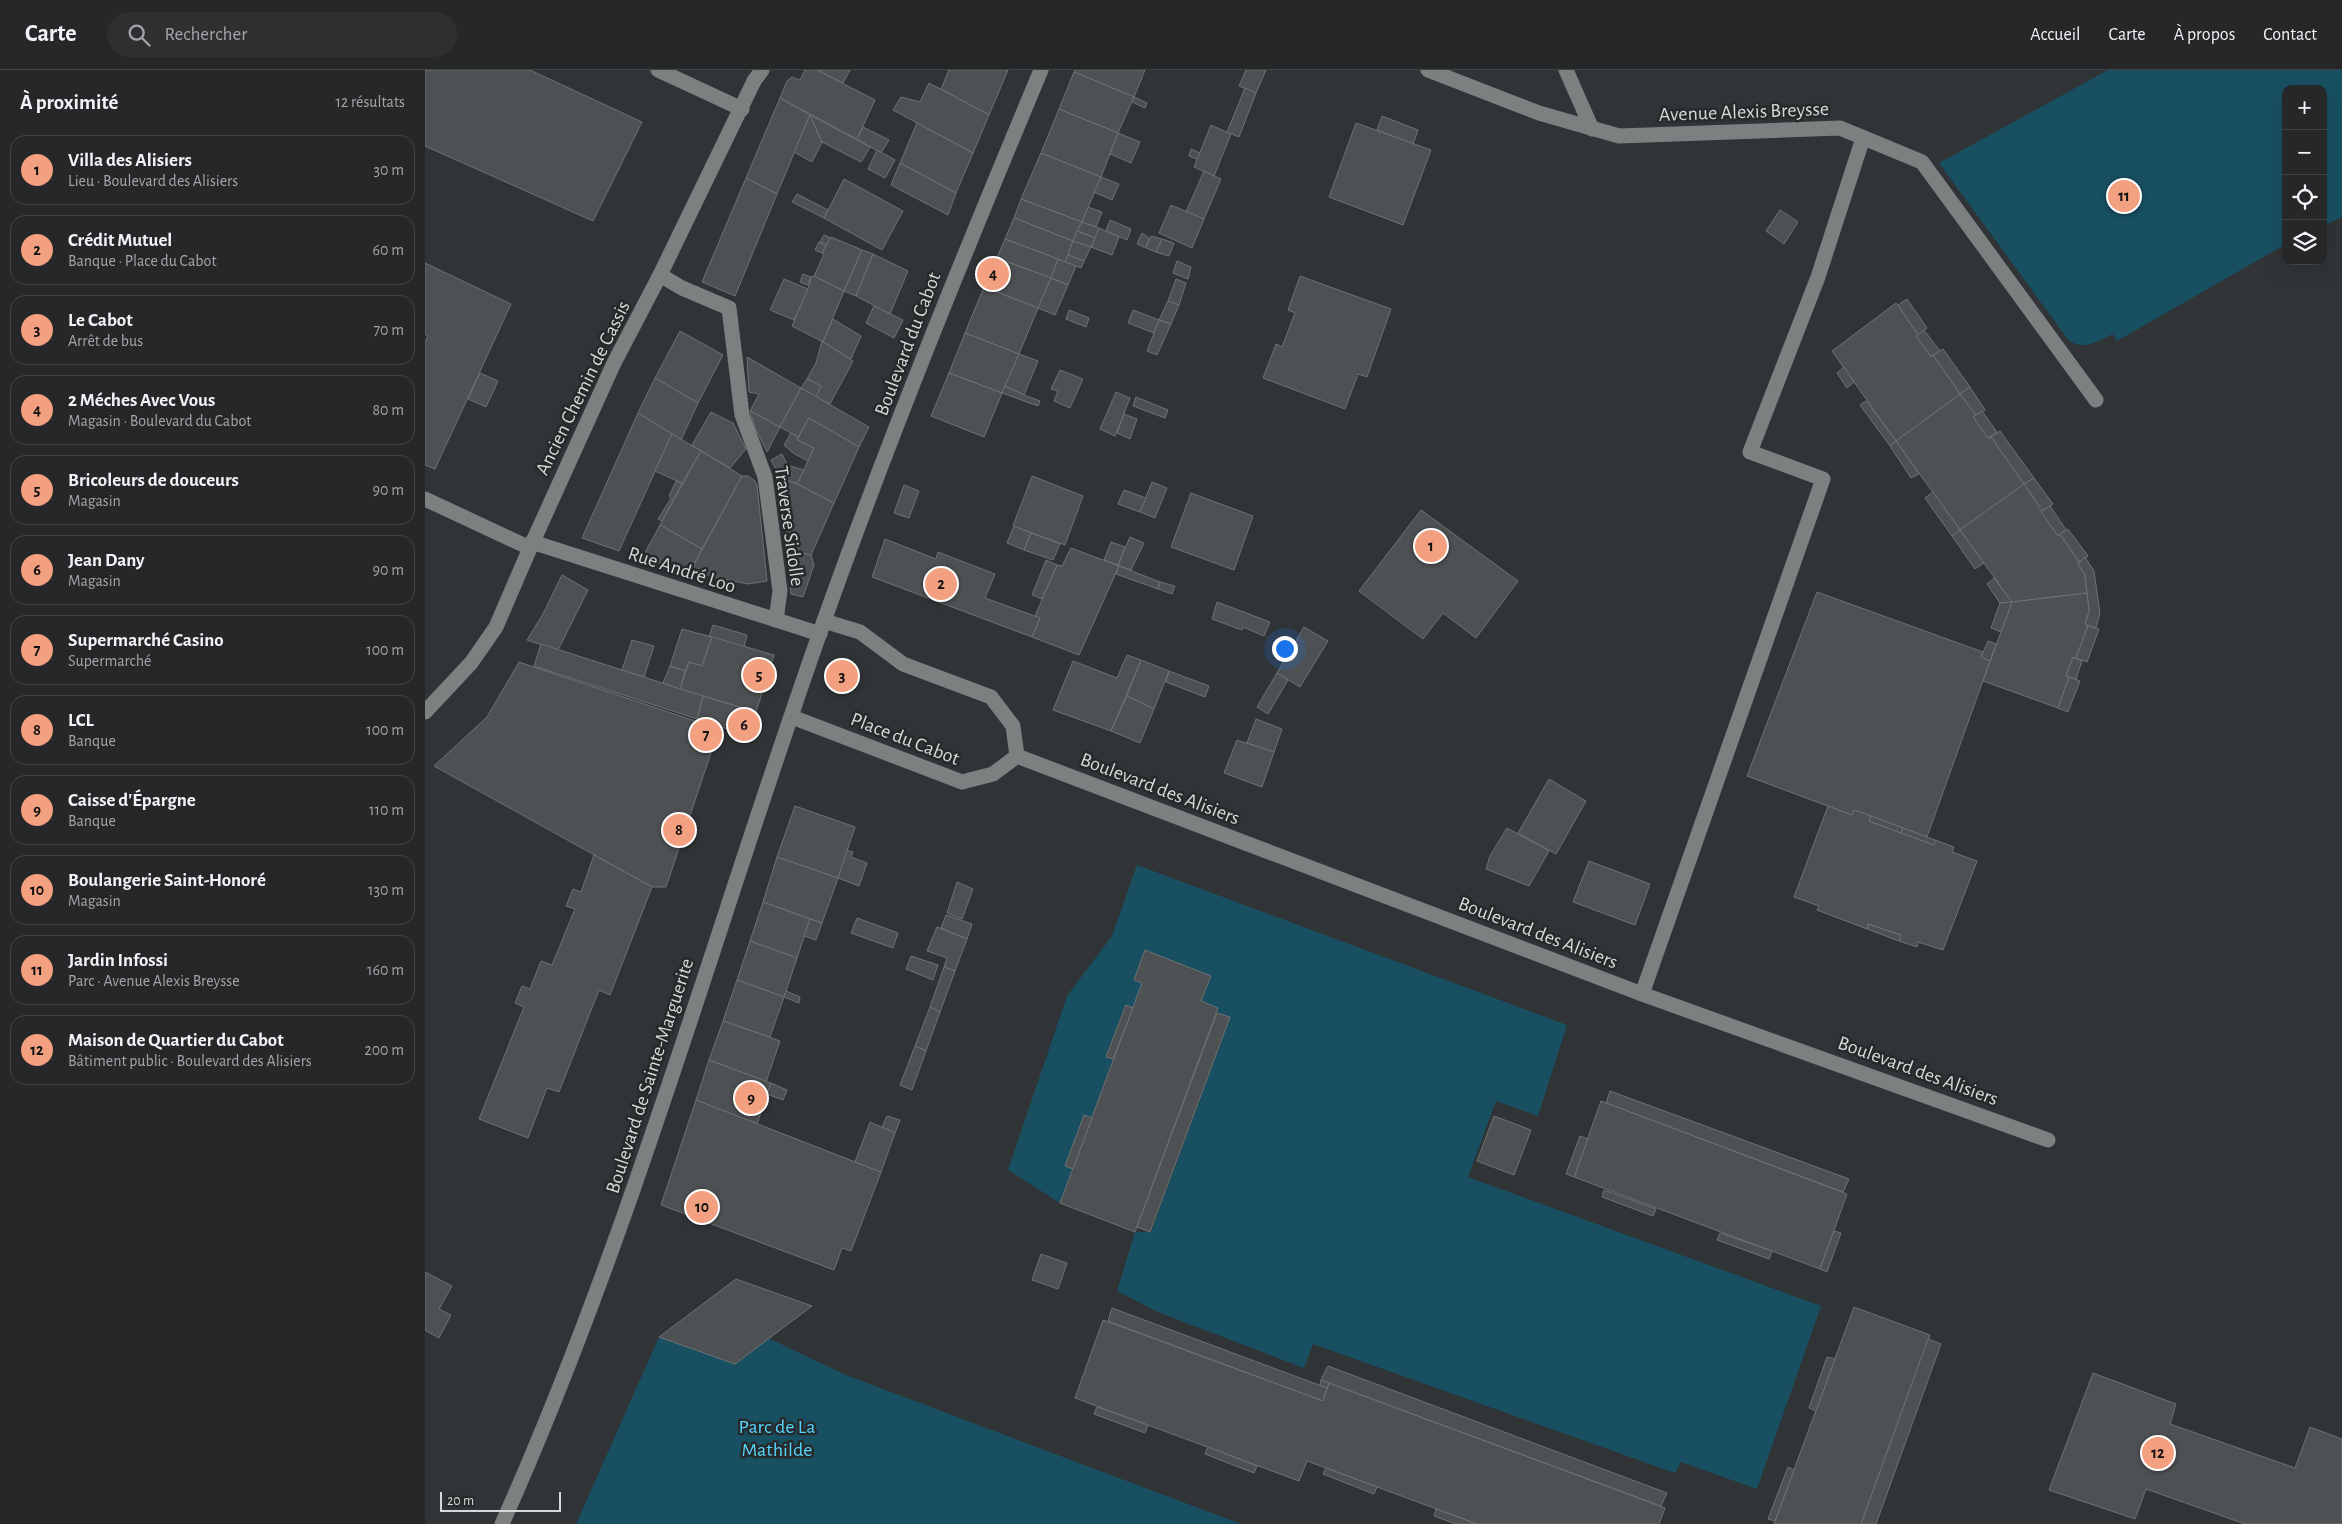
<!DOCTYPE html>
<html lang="fr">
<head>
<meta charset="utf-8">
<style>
	body { margin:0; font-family:"Alegreya Sans",sans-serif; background:#2d2f30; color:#f1f3f6 }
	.controls { position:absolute; right:15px; top:15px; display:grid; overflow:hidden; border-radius:10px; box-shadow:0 5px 20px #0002 }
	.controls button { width:45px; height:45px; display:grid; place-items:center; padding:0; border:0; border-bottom:1px solid #424445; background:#252728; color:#f1f3f6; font:25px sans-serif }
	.scale { position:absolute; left:15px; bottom:12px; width:121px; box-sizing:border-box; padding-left:5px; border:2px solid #d6d8d9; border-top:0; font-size:14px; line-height:18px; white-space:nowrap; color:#d6d8d9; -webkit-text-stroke:4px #272a2b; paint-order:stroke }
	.you { position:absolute; left:859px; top:578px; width:18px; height:18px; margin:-12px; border:4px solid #fff; border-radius:50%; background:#1a73e8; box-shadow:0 0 0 8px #1a73e833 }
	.badge { display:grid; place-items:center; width:32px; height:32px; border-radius:50%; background:#f2a080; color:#111; font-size:16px; font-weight:700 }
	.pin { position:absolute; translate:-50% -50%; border:2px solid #fff; box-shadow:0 1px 5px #0006 }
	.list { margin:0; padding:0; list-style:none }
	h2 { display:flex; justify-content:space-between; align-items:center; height:65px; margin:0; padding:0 20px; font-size:21px }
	h2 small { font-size:16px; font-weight:400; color:#a3a5a8 }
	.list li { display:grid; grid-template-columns:32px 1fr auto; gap:15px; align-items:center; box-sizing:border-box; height:70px; margin:0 10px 10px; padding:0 10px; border:1px solid #424445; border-radius:15px }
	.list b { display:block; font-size:19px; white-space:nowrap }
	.list p { margin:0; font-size:16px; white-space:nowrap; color:#a3a5a8 }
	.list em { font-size:16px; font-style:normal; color:#a3a5a8 }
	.icon { flex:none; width:28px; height:28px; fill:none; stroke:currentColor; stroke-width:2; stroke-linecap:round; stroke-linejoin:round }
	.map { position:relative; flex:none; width:1917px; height:1454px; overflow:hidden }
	header { display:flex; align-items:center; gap:30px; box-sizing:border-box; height:70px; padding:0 25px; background:#252728; border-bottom:1px solid #424445 }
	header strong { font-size:24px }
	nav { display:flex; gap:28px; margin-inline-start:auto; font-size:18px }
	.search { width:350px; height:45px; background:#2d2f30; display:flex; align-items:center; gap:12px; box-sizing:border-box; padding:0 18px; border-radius:28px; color:#a3a5a8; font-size:19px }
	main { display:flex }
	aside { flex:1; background:#252728 }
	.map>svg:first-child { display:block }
</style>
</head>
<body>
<header>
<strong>Carte</strong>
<div class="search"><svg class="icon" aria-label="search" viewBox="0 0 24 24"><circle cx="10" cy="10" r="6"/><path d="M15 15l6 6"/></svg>Rechercher</div>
<nav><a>Accueil</a><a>Carte</a><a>À propos</a><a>Contact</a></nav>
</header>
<main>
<aside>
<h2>À proximité<small>12 résultats</small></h2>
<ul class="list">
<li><span class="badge">1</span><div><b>Villa des Alisiers</b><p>Lieu · Boulevard des Alisiers</p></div><em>30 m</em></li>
<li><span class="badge">2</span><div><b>Crédit Mutuel</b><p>Banque · Place du Cabot</p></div><em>60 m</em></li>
<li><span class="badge">3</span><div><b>Le Cabot</b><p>Arrêt de bus</p></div><em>70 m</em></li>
<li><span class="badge">4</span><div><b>2 Méches Avec Vous</b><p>Magasin · Boulevard du Cabot</p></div><em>80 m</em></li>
<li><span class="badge">5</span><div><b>Bricoleurs de douceurs</b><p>Magasin</p></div><em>90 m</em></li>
<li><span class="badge">6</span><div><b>Jean Dany</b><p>Magasin</p></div><em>90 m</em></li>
<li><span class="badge">7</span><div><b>Supermarché Casino</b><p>Supermarché</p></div><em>100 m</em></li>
<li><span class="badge">8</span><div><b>LCL</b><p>Banque</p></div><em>100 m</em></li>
<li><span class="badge">9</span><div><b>Caisse d'Épargne</b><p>Banque</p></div><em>110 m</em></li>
<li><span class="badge">10</span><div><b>Boulangerie Saint-Honoré</b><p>Magasin</p></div><em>130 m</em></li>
<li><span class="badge">11</span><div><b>Jardin Infossi</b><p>Parc · Avenue Alexis Breysse</p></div><em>160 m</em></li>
<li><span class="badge">12</span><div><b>Maison de Quartier du Cabot</b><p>Bâtiment public · Boulevard des Alisiers</p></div><em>200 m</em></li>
</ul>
</aside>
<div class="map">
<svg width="1917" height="1454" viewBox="0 0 1917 1454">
	<rect width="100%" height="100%" fill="#313436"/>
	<g fill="#185061">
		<path d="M1683 0H1917V147L1898 156V19H1861V174L1692 271 1688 264C1673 271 1656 283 1642 268L1514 93Z"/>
		<polygon points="712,795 1142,955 1113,1046 1071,1031 1043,1107 1396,1236 1332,1419 1256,1392 1250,1403 888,1274 879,1298 733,1242 692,1221 710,1162 726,1162 805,948 792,943 793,938 776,931 785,906 720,881 709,909 717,913 708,938 700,936 681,987 688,989 667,1048 641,1096 648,1099 635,1133 583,1100 642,926 687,866"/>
		<polygon points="234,1267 310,1294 343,1268 421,1305 816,1454 151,1454"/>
	</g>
	<g fill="#4e5153" stroke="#6e7273">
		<polygon points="0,0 105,0 217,52 168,151 0,76"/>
		<polygon points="380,0 392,0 450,30 432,69 355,28 362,11 367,7 375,10"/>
		<polygon points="392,0 425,0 418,13"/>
		<polygon points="524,0 583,0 564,45 516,19"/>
		<polygon points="650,0 720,0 709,27 649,2"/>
		<polygon points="821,0 841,0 831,23 814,16"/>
		<polygon points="649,2 709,27 693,63 634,39"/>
		<polygon points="504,13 564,45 548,83 468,40 476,27 495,32"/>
		<polygon points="820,18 831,23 814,67 802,62"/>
		<polygon points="709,27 722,33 720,38 707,32"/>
		<polygon points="355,28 385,45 352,124 321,108"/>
		<polygon points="634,39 693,63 676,107 616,83"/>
		<polygon points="385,45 397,72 387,92 369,82"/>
		<polygon points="385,45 445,77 436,92 397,72"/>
		<polygon points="957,46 993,60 988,74 952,60"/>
		<polygon points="492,53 548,83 531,123 475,93"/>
		<polygon points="931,53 1006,80 978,155 904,127"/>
		<polygon points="786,55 806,64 789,106 769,97"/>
		<polygon points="438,57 464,70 456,83 432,69"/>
		<polygon points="693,63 715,72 706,93 685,84"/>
		<polygon points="766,79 775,83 772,89 764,86"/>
		<polygon points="452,80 470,90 460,108 443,99"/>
		<polygon points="616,83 676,107 657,152 596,129"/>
		<polygon points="475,93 531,123 523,145 466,115"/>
		<polygon points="779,101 796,109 779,149 761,142"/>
		<polygon points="676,107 694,114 687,130 669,122"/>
		<polygon points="321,108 352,124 310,226 277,212"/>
		<polygon points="419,109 478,141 457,180 399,148"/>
		<polygon points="372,124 403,140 399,148 367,132"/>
		<polygon points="596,129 657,152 648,171 589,148"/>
		<polygon points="746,135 779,149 767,178 734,163"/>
		<polygon points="663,137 677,142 671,157 657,152"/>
		<polygon points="1355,140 1373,152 1359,174 1341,161"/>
		<polygon points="589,148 648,171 640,192 580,169"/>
		<polygon points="685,150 706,159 702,170 681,161"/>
		<polygon points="657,152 674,158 670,168 652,161"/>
		<polygon points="674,158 694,167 687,185 666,177"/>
		<polygon points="652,161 670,168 666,177 648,171"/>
		<polygon points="717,163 724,168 721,178 712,174"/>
		<polygon points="399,165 406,168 402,176 395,172"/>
		<polygon points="726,166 737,169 731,182 721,178"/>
		<polygon points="406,167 437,180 419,221 389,206 399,184 397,183"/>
		<polygon points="580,169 633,189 626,208 572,188"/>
		<polygon points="737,169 749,173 744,186 731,182"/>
		<polygon points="648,171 666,177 659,191 643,185"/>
		<polygon points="394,172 401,175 397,183 390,180"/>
		<polygon points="437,180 448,184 431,226 419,221"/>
		<polygon points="448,184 483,201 465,244 431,226"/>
		<polygon points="643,185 659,191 656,198 640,192"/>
		<polygon points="572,188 626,208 613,238 559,217"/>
		<polygon points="633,189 651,196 643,215 626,208"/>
		<polygon points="752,191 766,197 763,209 748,203"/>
		<polygon points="0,193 86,234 10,399 0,395 0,272 3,266 0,264"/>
		<polygon points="378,204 386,207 383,215 375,212"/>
		<polygon points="389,206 419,221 398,272 367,256 384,216 386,207"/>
		<polygon points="875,206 966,239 942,307 933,304 920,339 838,308 851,274 857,277 870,243 863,240"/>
		<polygon points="626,208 643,215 630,245 613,238"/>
		<polygon points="359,209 383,219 369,250 345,240"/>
		<polygon points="751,209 761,213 754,235 743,231"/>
		<polygon points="559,217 613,238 594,284 540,263"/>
		<polygon points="1482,229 1502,258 1493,265 1473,235"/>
		<polygon points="743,231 754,235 746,254 734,250"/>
		<polygon points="1471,233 1493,265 1491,266 1506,287 1508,285 1535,324 1471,371 1407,281"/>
		<polygon points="449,236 478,250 469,268 441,253"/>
		<polygon points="644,240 664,248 661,257 641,249"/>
		<polygon points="708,240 734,250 729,263 703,253"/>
		<polygon points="408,249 436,266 426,289 398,272"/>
		<polygon points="734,250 746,254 732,285 722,281"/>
		<polygon points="1499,260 1515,281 1506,287 1491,266"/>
		<polygon points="255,261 298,285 273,333 230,308"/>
		<polygon points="540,263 594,284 577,323 524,303"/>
		<polygon points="397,271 428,291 405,334 391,327 396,316 382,309 391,293"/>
		<polygon points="1518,279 1545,317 1535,324 1508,285"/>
		<polygon points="594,284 613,291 599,325 580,316"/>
		<polygon points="322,287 376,318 355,357 325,341 334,324 324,322"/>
		<polygon points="1419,297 1429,312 1422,318 1412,303"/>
		<polygon points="635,300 658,309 645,338 629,331 633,321 626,319"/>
		<polygon points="55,303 73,311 61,337 43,329"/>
		<polygon points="524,303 577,323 559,367 506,346"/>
		<polygon points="230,308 273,333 256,370 213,343"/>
		<polygon points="382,309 396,316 391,327 376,318"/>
		<polygon points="580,316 599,325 615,331 613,336 577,323"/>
		<polygon points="1545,317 1560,340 1551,345 1535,324"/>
		<polygon points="376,318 444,357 434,377 384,348 373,367 355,357"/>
		<polygon points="691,322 705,328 690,366 675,359"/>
		<polygon points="1535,324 1551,345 1548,347 1563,368 1566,367 1599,414 1535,460 1471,371"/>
		<polygon points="711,327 743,340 740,348 708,336"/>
		<polygon points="1441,331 1471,371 1465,376 1435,335"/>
		<polygon points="325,341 355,357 342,382 330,358"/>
		<polygon points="1557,341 1572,362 1563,368 1548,347"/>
		<polygon points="286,342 308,353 321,379 305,398 267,375"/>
		<polygon points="213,343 247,364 194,481 157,468"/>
		<polygon points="699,344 712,349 705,369 692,363"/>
		<polygon points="384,348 434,377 409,433 372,414 389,378 372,370"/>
		<polygon points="1575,361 1609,408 1599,414 1566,367"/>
		<polygon points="366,363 373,367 372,370 389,378 383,391 368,383 359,375"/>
		<polygon points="247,364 276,381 257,413 230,401"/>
		<polygon points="1471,371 1494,404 1486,408 1465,376"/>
		<polygon points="276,381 317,406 277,479 235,455"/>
		<polygon points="357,384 367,404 356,408 346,390"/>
		<polygon points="362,395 379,400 372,414 356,408 367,404"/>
		<polygon points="317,406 323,406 329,410 332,415 342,511 323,514 265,502"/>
		<polygon points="607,406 658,426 640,475 588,456"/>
		<polygon points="356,408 372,414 409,433 386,485 362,480"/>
		<polygon points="1609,408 1628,434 1618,440 1599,414"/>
		<polygon points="251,411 257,413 237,451 233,449 246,428 244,426"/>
		<polygon points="727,412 742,418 730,448 715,442"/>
		<polygon points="1599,414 1633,466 1635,464 1654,492 1653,494 1660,505 1662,523 1587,532 1535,460"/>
		<polygon points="479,415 494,421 484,448 469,443"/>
		<polygon points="699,420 721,428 715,442 693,434"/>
		<polygon points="1508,422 1535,460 1527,466 1500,428"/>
		<polygon points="766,423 828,446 809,500 746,477"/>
		<polygon points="1625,436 1641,460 1633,466 1616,442"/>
		<polygon points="996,440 1093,511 1051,568 1018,543 998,569 934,521"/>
		<polygon points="235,455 277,479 265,502 217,488"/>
		<polygon points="589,456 606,463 599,480 582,473"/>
		<polygon points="1643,459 1663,486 1654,492 1635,464"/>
		<polygon points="1535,460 1559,493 1550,499 1527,466"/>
		<polygon points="606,463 635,474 628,490 599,480"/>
		<polygon points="705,467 719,473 706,500 693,495"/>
		<polygon points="460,469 511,489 513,482 570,504 560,528 615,548 607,567 447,507"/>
		<polygon points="686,472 700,477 693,495 679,490"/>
		<polygon points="646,478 694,496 654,585 607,567 615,548 610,546 632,495 637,496"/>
		<polygon points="362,480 386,485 389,495 378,527 366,524"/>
		<polygon points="1660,487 1669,501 1675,543 1671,558 1660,554 1664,541 1660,505 1653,494"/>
		<polygon points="621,490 632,495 617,529 607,525"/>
		<polygon points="694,496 735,512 733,519 691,504"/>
		<polygon points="137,505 163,520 133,580 102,570 118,544"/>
		<polygon points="1569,508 1587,532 1575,533 1562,514"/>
		<polygon points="735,512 750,516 747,524 733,519"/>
		<polygon points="1392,522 1558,582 1556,587 1565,591 1502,767 1429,740 1427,745 1322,706"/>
		<polygon points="1662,523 1664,541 1660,554 1663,556 1651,588 1648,587 1641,606 1644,607 1633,638 1558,611 1587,532"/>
		<polygon points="792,532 845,552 839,566 818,557 817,560 787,549"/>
		<polygon points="1587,532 1576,562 1566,558 1575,533"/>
		<polygon points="288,555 322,565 319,577 284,567"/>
		<polygon points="1663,556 1674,559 1662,592 1651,588"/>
		<polygon points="879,557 903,571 875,617 852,603"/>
		<polygon points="257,559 287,567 277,596 264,592 260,601 245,596"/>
		<polygon points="287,567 349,585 331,642 255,619 264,592 277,596"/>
		<polygon points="207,570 229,576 219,607 197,600"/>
		<polygon points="1563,571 1571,574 1565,591 1556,587"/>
		<polygon points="116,574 278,626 272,649 109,596"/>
		<polygon points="702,585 716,590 686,661 628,640 648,591 692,608"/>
		<polygon points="1648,587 1657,591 1651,609 1641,606"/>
		<polygon points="716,590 744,601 729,639 702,626"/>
		<polygon points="94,592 294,659 241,817 227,817 9,696 62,647"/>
		<polygon points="245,596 260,601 255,619 238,613"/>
		<polygon points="744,601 784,616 780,627 741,612"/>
		<polygon points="852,603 863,610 843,644 832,637"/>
		<polygon points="1644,607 1655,611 1643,642 1633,638"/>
		<polygon points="278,626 331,642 324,666 272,649"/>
		<polygon points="702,626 729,639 715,673 686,661"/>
		<polygon points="831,649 857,659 849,682 822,673"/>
		<polygon points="812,670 849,682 837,717 799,703"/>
		<polygon points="1124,709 1161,731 1131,784 1093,763"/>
		<polygon points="370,736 430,757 413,808 352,787"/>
		<polygon points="1403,736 1427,745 1429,740 1446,746 1444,751 1509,775 1510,770 1529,777 1527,782 1552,791 1518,880 1493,872 1492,877 1474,871 1476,865 1443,854 1442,859 1392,840 1394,836 1369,827"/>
		<polygon points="1446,746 1478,758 1476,763 1444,751"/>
		<polygon points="1082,758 1124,781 1104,816 1061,799 1065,786"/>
		<polygon points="1478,758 1510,770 1509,775 1476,763"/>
		<polygon points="422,780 428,782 426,787 442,793 434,816 413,808"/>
		<polygon points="169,785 227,817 185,925 174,920 134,1022 122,1018 103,1068 54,1049 99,937 90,933 97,916 105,919 116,891 127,895 150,839 141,836 148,819 156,822"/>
		<polygon points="352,787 413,808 397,853 338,832"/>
		<polygon points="1164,791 1225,814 1210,855 1148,832"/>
		<polygon points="532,812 548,819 537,849 522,843"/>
		<polygon points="338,832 385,849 372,888 325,871"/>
		<polygon points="521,845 547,854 542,869 516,858"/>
		<polygon points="432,848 473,863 468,878 426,863"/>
		<polygon points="385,849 397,853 391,870 379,866"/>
		<polygon points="1443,854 1476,865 1474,871 1442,859"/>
		<polygon points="512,857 542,869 530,901 519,897 522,888 502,881"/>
		<polygon points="325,871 372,888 359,927 312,910"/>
		<polygon points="720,880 786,906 776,931 793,938 710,1162 635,1133 717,913 709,910"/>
		<polygon points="486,886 513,895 508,910 481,899"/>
		<polygon points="519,897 530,901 515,942 505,937"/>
		<polygon points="312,910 359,927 345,967 298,951"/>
		<polygon points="361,921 375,927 374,933 359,927"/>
		<polygon points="701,935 708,938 688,989 681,987"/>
		<polygon points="505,937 515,942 501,981 490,976"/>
		<polygon points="792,943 805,947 725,1162 712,1157"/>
		<polygon points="298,951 355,971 341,1012 284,990"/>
		<polygon points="490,976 501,981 487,1020 475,1015"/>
		<polygon points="284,990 346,1013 332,1054 271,1030"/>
		<polygon points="346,1013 362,1020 358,1030 342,1024"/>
		<polygon points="1185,1021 1424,1109 1418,1122 1181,1033"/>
		<polygon points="271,1030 456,1102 426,1181 417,1178 409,1200 236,1135"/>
		<polygon points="1176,1031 1422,1124 1395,1199 1149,1107"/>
		<polygon points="659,1045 667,1048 648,1099 640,1096"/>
		<polygon points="462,1046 475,1050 470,1063 457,1057"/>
		<polygon points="1069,1046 1106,1060 1089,1105 1052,1091"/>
		<polygon points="445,1052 470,1063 456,1102 430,1092"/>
		<polygon points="1155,1066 1163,1069 1149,1107 1141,1104"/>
		<polygon points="1179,1120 1231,1139 1228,1146 1177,1127"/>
		<polygon points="1409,1161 1416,1163 1402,1202 1395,1199"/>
		<polygon points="1295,1163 1347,1181 1344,1189 1292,1170"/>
		<polygon points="616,1184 642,1193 633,1219 607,1210"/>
		<polygon points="0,1202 27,1216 14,1239 26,1245 14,1268 0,1260"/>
		<polygon points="311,1209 387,1236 310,1294 234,1267"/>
		<polygon points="1429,1237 1505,1265 1436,1454 1349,1454"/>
		<polygon points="687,1238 902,1318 898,1331 683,1251"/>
		<polygon points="678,1250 898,1331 904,1313 1240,1438 1234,1454 1052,1454 882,1391 874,1411 650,1328"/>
		<polygon points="1503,1269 1516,1274 1451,1454 1436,1454"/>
		<polygon points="1402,1287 1410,1289 1391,1341 1384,1338"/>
		<polygon points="903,1296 1242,1423 1236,1436 896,1310"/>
		<polygon points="1668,1303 1751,1334 1745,1354 1870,1398 1885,1357 1917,1369 1917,1454 1820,1454 1721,1419 1710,1449 1624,1420"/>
		<polygon points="896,1310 904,1313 902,1318 895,1315"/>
		<polygon points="672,1337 723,1355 720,1363 669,1344"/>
		<polygon points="783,1377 832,1396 829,1403 780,1384"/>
		<polygon points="1363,1397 1369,1400 1350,1451 1343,1449"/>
		<polygon points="901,1398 952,1417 949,1424 898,1404"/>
		<polygon points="1011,1439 1052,1454 1031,1454 1009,1446"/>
	</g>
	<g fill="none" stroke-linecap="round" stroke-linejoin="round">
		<g stroke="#7c8081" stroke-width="15">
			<polyline points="233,0 317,39"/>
			<polyline points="1003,0 1114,43 1194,66 1415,58 1497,92 1671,330"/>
			<polyline points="1141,0 1167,59"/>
			<polyline points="235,205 257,218 304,238 317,345 340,407 355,521 351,550"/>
			<polyline points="0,429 105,478"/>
			<polyline points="107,472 395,564"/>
			<polyline points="0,642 46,593 71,557 105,478 189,293 235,205 329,11 337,0"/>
			<polyline points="367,647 537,712 568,704 592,686 588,656 566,627 478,594 435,562 399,551"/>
			<polyline points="592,686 1217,924 1623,1070"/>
			<polyline points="1217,924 1398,409 1325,382 1393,207 1438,68"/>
		</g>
		<path stroke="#7c8081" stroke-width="15" d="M77 1454C208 1162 292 852 399 551 465 365 540 182 616 0"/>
	</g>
	<g text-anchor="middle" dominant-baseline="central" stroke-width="5" stroke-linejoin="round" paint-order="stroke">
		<g font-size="20" fill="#d6d8d9" stroke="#272a2b">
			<text transform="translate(1319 42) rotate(-2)">Avenue Alexis Breysse</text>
			<text transform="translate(483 274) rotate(-69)">Boulevard du Cabot</text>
			<text transform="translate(158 318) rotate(-64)">Ancien Chemin de Cassis</text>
			<text transform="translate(364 456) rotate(82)">Traverse Sidolle</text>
			<text transform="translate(257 500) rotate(18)">Rue André Loo</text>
			<text transform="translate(480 669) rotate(21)">Place du Cabot</text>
			<text transform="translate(735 719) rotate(21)">Boulevard des Alisiers</text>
			<text transform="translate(1113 863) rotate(21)">Boulevard des Alisiers</text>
			<text transform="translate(1493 1001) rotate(20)">Boulevard des Alisiers</text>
			<text transform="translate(225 1006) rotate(-72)">Boulevard de Sainte-Marguerite</text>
		</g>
		<g font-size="20" fill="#55d3fb" stroke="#272a2b">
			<text x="352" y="1357">Parc de La<tspan x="352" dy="23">Mathilde</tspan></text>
		</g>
	</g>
</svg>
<div class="controls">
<button>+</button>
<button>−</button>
<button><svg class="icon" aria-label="locate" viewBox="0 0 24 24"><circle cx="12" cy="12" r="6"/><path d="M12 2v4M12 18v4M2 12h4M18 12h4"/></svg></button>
<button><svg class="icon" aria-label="layers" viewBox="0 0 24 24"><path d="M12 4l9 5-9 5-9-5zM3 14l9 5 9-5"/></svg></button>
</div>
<div class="scale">20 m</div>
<div class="you"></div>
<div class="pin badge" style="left:1006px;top:476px">1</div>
<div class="pin badge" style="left:516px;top:514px">2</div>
<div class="pin badge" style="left:417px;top:606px">3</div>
<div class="pin badge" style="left:568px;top:204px">4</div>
<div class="pin badge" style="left:334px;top:605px">5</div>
<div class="pin badge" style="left:319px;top:655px">6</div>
<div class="pin badge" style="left:281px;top:665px">7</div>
<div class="pin badge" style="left:254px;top:760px">8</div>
<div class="pin badge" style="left:326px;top:1028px">9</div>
<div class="pin badge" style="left:277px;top:1137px">10</div>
<div class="pin badge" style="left:1699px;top:126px">11</div>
<div class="pin badge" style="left:1733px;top:1383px">12</div>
</div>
</main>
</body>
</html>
